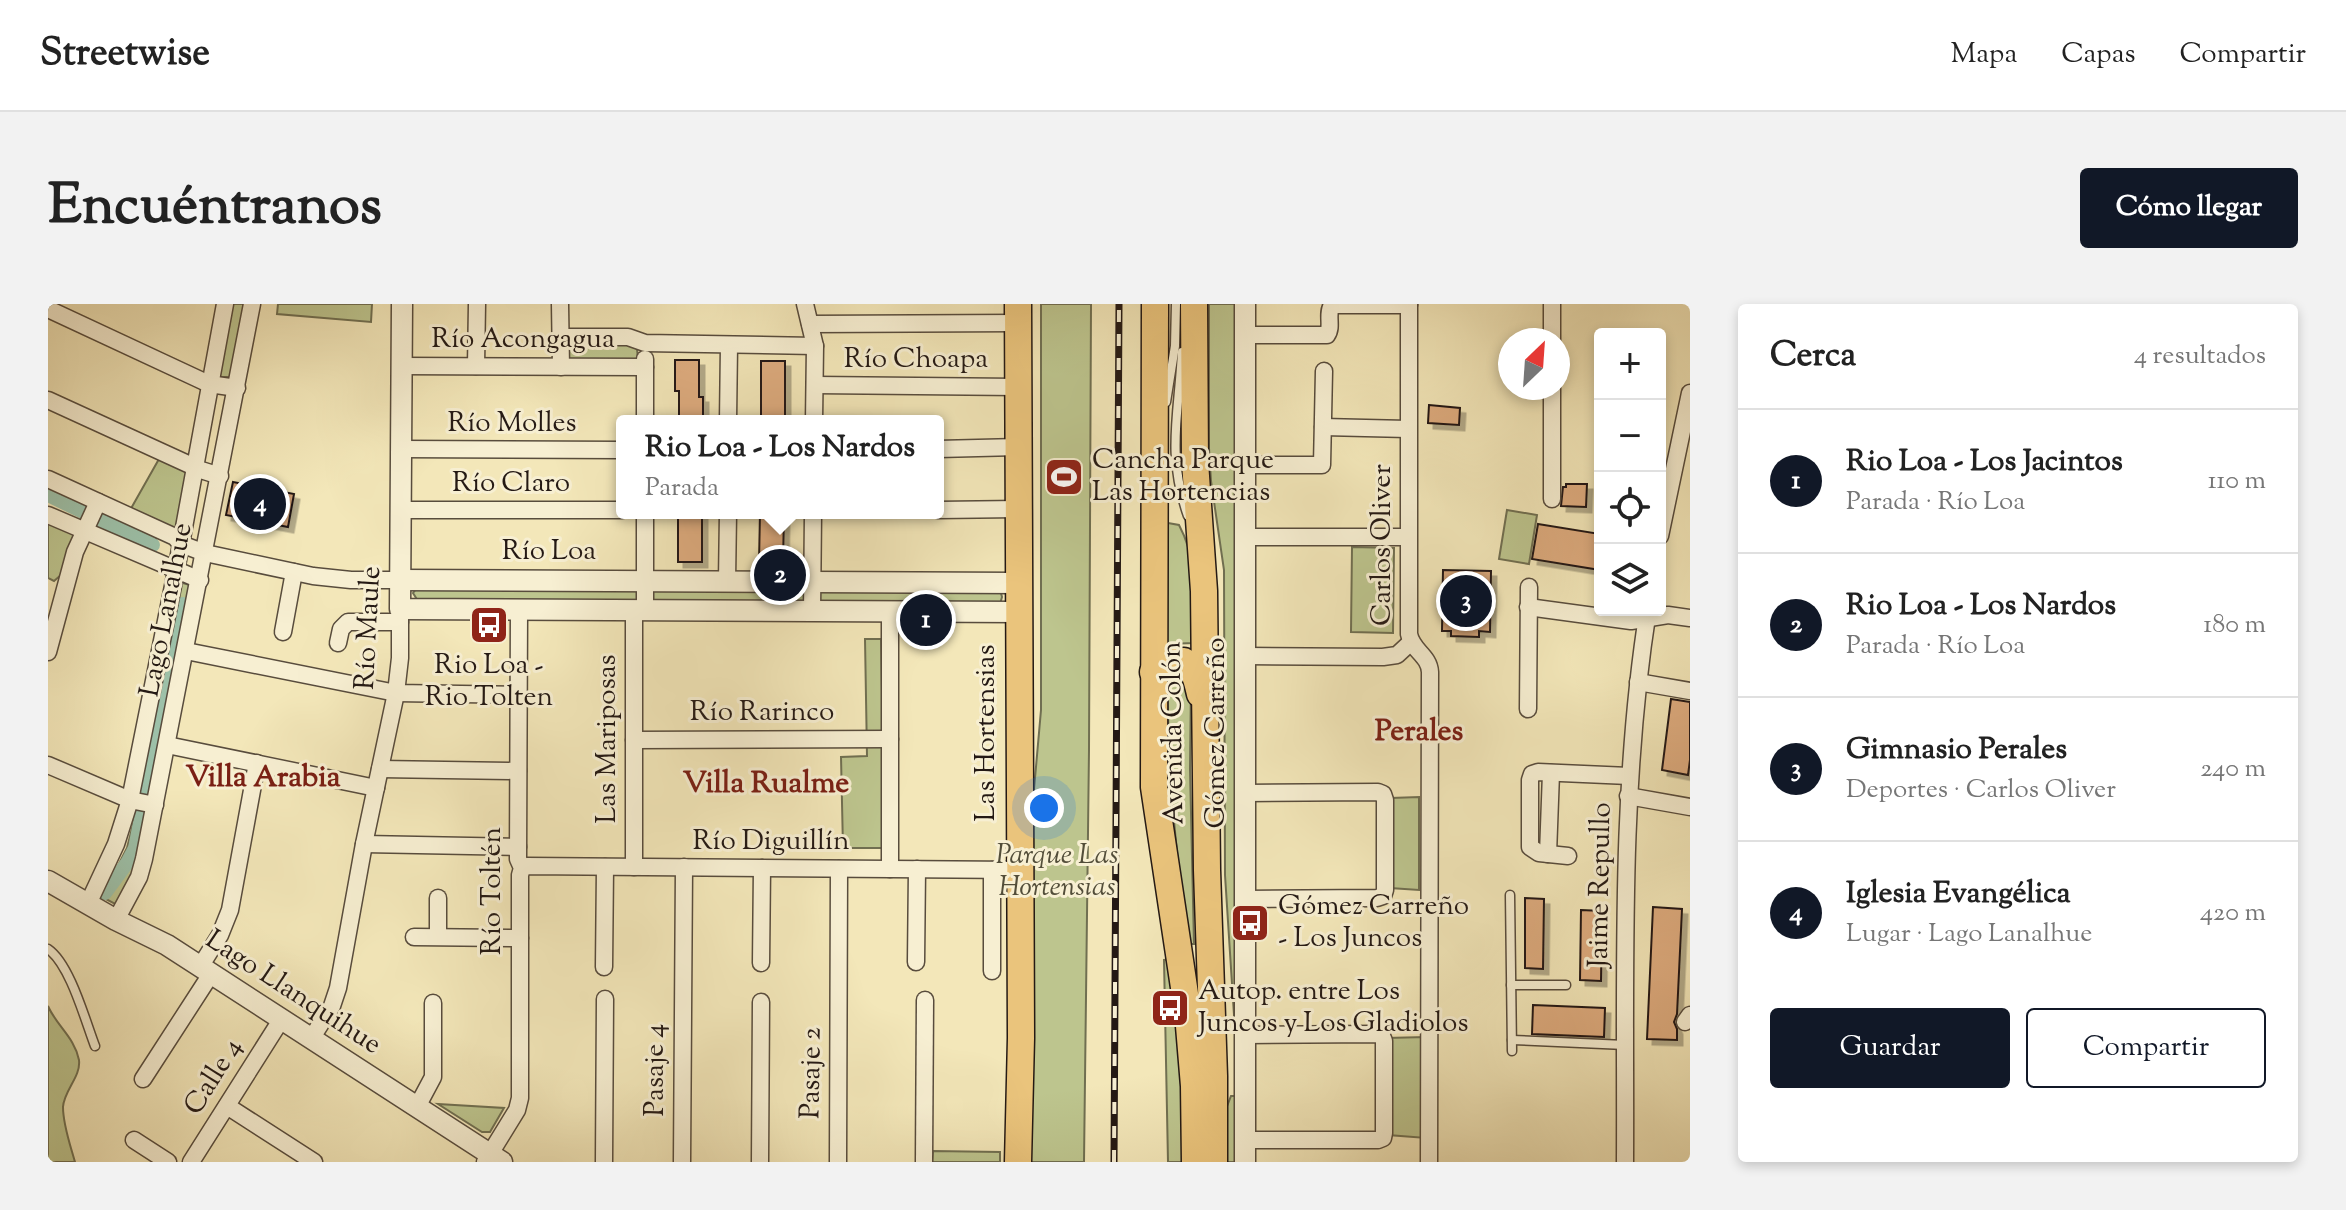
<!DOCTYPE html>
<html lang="es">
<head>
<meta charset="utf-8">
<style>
	body { margin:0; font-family:"Sorts Mill Goudy",serif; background:#f2f2f2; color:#222 }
	.controls { position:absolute; right:24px; top:24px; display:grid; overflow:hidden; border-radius:8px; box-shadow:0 4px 12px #0003 }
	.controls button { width:72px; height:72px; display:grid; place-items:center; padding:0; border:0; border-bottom:2px solid #e0e0e0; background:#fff; color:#222; font:40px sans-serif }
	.compass { position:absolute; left:1450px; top:24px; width:72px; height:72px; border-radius:50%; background:#fff; box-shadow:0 4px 12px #0003; rotate:25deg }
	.you { position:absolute; left:996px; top:504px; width:28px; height:28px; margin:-20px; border:6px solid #fff; border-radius:50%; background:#1a73e8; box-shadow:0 0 0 12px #1a73e833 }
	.badge { display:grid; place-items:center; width:52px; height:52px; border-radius:50%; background:#111827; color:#fff; font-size:26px; font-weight:700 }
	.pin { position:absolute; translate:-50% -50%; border:4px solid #fff; box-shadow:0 2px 8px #0006 }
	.popup { position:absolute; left:568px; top:111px; width:328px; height:104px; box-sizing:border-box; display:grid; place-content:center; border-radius:8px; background:#fff; filter:drop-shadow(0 2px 6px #0005); font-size:26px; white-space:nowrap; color:#767676 }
	.popup b { font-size:30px; color:#222 }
	.popup::after { content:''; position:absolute; left:50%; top:100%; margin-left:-16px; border:16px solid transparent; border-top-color:#fff }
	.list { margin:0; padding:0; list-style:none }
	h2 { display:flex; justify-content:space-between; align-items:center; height:104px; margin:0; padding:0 32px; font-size:34px }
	h2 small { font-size:26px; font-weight:400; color:#767676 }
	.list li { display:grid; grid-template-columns:52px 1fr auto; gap:24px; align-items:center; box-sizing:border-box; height:144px; padding:0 32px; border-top:2px solid #e0e0e0 }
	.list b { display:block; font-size:30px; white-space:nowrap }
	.list p { margin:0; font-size:26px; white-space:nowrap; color:#767676 }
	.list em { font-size:26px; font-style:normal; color:#767676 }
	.actions { display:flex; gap:16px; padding:24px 32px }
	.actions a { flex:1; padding:18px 0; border:2px solid #111827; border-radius:8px; text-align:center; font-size:28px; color:#111827 }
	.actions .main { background:#111827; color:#fff }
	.icon { flex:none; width:44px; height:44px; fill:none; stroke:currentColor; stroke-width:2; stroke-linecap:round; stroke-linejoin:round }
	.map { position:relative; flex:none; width:1642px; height:858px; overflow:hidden; border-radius:8px }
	header { display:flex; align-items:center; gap:48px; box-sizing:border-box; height:112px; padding:0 40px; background:#fff; border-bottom:2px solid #e0e0e0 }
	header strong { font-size:38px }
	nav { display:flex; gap:44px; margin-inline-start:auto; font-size:28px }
	.intro { display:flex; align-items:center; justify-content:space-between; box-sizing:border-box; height:192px; padding:0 48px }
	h1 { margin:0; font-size:56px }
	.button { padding:20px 36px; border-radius:8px; background:#111827; color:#fff; font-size:28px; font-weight:700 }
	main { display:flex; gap:48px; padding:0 48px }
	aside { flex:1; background:#fff; border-radius:8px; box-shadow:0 4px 12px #0003 }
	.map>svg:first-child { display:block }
</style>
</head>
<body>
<header>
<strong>Streetwise</strong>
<nav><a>Mapa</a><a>Capas</a><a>Compartir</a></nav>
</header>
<div class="intro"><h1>Encuéntranos</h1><a class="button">Cómo llegar</a></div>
<main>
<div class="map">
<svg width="1642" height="858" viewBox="0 0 1642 858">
	<defs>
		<filter id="shadow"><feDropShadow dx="5.5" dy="5.5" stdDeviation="0" flood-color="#0004"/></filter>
	</defs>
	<rect width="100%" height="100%" fill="#f3e7b9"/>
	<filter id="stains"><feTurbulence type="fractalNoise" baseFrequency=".0025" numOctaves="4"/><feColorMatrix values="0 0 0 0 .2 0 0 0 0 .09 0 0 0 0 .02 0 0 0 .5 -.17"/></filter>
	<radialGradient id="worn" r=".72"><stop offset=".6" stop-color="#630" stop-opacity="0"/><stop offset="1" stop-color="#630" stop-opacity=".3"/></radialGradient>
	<g fill="#bdc58e" stroke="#706f51" stroke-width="2">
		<polygon points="180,0 196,0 185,73 170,73"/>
		<polygon points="230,0 324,0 323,18 229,10"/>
		<polygon points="993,0 1043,0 1041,446 1036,858 979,858 979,565 993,406"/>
		<polygon points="1161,0 1191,0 1190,709 1186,711 1177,571 1176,266 1163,177 1161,144"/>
		<polygon points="578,37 589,45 590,56 520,57 520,40"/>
		<polygon points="111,155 141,165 131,227 81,208"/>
		<polygon points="0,176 112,224 105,244 0,196"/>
		<polygon points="1459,206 1489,211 1481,260 1451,255"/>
		<polygon points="0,215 24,226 27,232 13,271 6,277 0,274"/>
		<path d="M1120 219 1131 221C1151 258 1147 299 1147 339L1117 340Z"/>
		<polygon points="1304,243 1346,244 1345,329 1303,328"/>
		<polygon points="131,278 142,281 98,516 85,570 69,601 54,593 79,544 95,481"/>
		<polygon points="369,284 953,289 954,293 952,300 370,297 365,289"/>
		<polygon points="817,335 833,335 837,544 795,544 793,453 819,452"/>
		<polygon points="1126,365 1143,378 1142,465 1146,640 1138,640 1122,476 1119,374 1121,369"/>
		<polygon points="1371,493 1371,586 1342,584 1343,494"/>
		<polygon points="1125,655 1124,696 1121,697 1121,706 1125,707 1127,718 1135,739 1139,858 1120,858 1116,656"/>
		<path d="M0 702C8 721 27 734 31 756 33 773 16 786 15 803 15 821 22 840 27 858H0Z"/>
		<polygon points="1378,733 1378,834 1340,831 1338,734"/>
		<polygon points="1183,792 1191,792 1191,858 1178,858 1178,805"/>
		<polygon points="390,800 456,804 442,828 434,828"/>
		<polygon points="885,847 952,848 952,858 884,858"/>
	</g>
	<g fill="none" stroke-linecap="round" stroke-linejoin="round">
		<g stroke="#9dc1a9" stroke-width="14">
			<polyline points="0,191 35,208"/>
			<polyline points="50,215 105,241"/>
			<polyline points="57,589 79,559 87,544 135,300"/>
		</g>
	</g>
	<g fill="#ddab7e" stroke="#241914" stroke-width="2" filter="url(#shadow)">
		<polygon points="627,56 651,56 651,93 655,93 655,117 631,117 631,87 627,87"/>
		<rect x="713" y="57" width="24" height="60"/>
		<polygon points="1381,101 1412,104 1411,121 1380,119"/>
		<polygon points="185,178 246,190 240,223 178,211"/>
		<polygon points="1518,180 1539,180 1538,203 1513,202 1515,183 1518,183"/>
		<rect x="630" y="209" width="24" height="49"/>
		<polygon points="712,209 736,209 735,258 711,258"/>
		<polygon points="1490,220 1552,230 1552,266 1484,255"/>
		<polygon points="1395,266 1443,267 1442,328 1431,327 1431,333 1403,332 1403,327 1394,327"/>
		<polygon points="1623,395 1642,398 1642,456 1640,471 1614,466"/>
		<polygon points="1477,594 1496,595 1495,665 1477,664"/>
		<polygon points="1605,603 1634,605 1629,710 1626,718 1629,725 1629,736 1599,735"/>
		<polygon points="1533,606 1554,607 1553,677 1532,676"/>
		<polygon points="1485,701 1557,704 1556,733 1484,730"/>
	</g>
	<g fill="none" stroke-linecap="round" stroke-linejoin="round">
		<g stroke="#584c3d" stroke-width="11">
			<g id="service">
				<path d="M1134 48C1131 111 1118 149 1140 212"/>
				<polyline points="1118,98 1127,42 1128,0"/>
				<polyline points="1462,591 1464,747"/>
				<path d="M0 645C22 660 37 716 47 742"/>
				<polyline points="1463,681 1518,681"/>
				<polyline points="1464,736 1577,741"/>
			</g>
		</g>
		<g stroke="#584c3d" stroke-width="19">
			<g id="minor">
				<polyline points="512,0 513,63"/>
				<polyline points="757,0 767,42 766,117"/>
				<path d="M1361 0V330C1364 347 1381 351 1382 368L1381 858"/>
				<polyline points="0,5 161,80 189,84"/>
				<polyline points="762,20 970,19"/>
				<path d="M1197 31H1279C1285 23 1278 10 1284 1H1361"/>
				<polyline points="513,33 580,33 597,39 767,42"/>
				<polyline points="1504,36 1504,0"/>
				<polyline points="597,55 597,117"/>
				<polyline points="353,62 597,63"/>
				<polyline points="428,62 429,0"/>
				<polyline points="767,81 970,83"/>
				<polyline points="0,96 153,166 172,172"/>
				<polyline points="680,117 681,41"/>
				<polyline points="1275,123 1360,125"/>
				<polyline points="353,145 574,146"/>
				<polyline points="890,145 970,143"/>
				<polyline points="1197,161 1274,161 1276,67"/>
				<polyline points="0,175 127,233 133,240 157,249 265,272 303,276 352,276"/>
				<polyline points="1504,195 1504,84"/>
				<polyline points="353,206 574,206"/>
				<polyline points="890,206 970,205"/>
				<polyline points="597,209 597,306"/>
				<polyline points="0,211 152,276"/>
				<polyline points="1612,232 1642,89"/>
				<polyline points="1197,233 1360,233"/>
				<polyline points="679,277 680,209"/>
				<polyline points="1480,303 1583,317 1620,311 1642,314"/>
				<polyline points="764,307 765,209"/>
				<polyline points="842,308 842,565"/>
				<polyline points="235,328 246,268"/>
				<polyline points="290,339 293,325 300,318 352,318"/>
				<polyline points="138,347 348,389 471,391"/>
				<polyline points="0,348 27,248 50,198"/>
				<polyline points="1197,352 1335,353 1349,351 1363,338"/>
				<polyline points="1590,378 1642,387"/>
				<polyline points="1480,405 1481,283"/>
				<polyline points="586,436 842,435"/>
				<polyline points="119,441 328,484"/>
				<polyline points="0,461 82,496 107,501"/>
				<polyline points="332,465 470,467"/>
				<polyline points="1580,492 1642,503"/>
				<polyline points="316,540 470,543"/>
				<polyline points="1500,550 1503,469"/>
				<polyline points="1520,552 1491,549 1482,543 1482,476 1484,470 1490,468 1581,472"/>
				<polyline points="586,563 586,306"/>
				<polyline points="474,564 479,562 972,566"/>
				<polyline points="944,566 944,667"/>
				<polyline points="390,594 390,632"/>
				<polyline points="1197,595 1329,594 1335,592 1337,586 1337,496 1335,490 1330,488 1197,489"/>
				<polyline points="40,600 68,540 82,496 128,267 177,0"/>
				<polyline points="68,616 91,573 96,555 204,0"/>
				<polyline points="366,633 472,634"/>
				<polyline points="868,658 869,565"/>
				<polyline points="713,659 714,564"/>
				<polyline points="152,663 172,631 182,606 209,459"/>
				<polyline points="556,663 557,563"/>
				<polyline points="1637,718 1642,711"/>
				<polyline points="263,735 284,702 290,684 316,540 348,389 352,354 352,305"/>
				<polyline points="95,775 163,670"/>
				<polyline points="179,802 266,858"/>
				<polyline points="369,803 385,773 385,699"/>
				<polyline points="86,836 120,858"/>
				<polyline points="1196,836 1330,836 1335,834 1336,829 1336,737 1334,732 1329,730 1197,731"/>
				<polyline points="143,858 233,716"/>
				<polyline points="437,858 469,806 472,794 472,571 474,564 470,555 471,306"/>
				<polyline points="556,858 557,695"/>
				<polyline points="634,858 636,563"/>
				<polyline points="712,858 713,698"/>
				<polyline points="790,858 791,565"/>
				<polyline points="876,858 877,696"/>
				<path d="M1577 858C1578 674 1571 489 1600 306"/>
			</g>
		</g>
		<g stroke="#584c3d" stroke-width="23">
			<g id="tertiary">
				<polyline points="354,0 352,305 970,308"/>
				<polyline points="352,276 970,279"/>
				<polyline points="0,577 68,616 119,641 454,858"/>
				<polyline points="1197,858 1197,0"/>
			</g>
		</g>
		<g stroke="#241914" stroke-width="29">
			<g id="primary">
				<polyline points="970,0 973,734 970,858"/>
				<polyline points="1107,0 1106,483 1140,710 1146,782 1147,858"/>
				<polyline points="1146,0 1147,158 1156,287 1159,566 1166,772 1166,858"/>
				<path d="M1105 368 1118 359 1136 357C1147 366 1149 377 1152 390"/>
			</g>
		</g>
		<use href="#service" stroke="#f7efd2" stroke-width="8"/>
		<use href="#minor" stroke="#f7efd2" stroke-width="16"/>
		<use href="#tertiary" stroke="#f7efd2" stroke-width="20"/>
		<use href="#primary" stroke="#eac47c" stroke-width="26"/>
		<g stroke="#241914" stroke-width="7">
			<polyline id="rail" points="1066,858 1071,0"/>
		</g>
		<use href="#rail" stroke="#f7efd2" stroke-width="4" stroke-dasharray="12" stroke-linecap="butt"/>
	</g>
	<defs>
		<g id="stadium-square" transform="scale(2)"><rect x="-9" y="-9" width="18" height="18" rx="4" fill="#8f2418" stroke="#f7efd2"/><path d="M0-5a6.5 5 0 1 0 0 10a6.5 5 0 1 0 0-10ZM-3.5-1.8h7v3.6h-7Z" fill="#fff"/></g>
		<g id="bus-square" transform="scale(2)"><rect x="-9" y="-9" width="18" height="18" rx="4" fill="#8f2418" stroke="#f7efd2"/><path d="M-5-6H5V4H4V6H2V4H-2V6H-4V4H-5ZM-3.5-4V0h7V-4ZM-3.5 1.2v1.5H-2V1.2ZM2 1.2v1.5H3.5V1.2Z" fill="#fff"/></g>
	</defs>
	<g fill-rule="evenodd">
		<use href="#stadium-square" x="1016" y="173"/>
		<use href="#bus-square" x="441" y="321"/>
		<use href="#bus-square" x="1202" y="619"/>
		<use href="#bus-square" x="1122" y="704"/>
	</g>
	<g text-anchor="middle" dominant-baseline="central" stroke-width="6" stroke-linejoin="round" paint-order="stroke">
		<g font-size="28" fill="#241914" stroke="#f7efd2">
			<text x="475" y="36">Río Acongagua</text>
			<text x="868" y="56">Río Choapa</text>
			<text x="464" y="120">Río Molles</text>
			<text x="463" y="180">Río Claro</text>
			<text transform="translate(1335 241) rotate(-90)">Carlos Oliver</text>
			<text x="501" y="248">Río Loa</text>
			<text transform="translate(119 306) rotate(-79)">Lago Lanalhue</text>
			<text transform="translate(321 324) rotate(-87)">Río Maule</text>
			<text x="714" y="409">Río Rarinco</text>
			<text transform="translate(939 429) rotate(-90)">Las Hortensias</text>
			<text transform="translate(1126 429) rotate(-91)">Avenida Colón</text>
			<text transform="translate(1169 429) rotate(-90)">Gómez Carreño</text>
			<text transform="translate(560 435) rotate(-90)">Las Mariposas</text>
			<text x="723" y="538">Río Diguillín</text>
			<text transform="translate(1553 581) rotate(-89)">Jaime Repullo</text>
			<text transform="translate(445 587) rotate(-90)">Río Toltén</text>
			<text transform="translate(245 689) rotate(33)">Lago Llanquihue</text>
			<text transform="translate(608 766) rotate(-90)">Pasaje 4</text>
			<text transform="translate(764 769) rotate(-89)">Pasaje 2</text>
			<text transform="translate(166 773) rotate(-58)">Calle 4</text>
		</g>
		<g font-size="28" fill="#241914" stroke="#f7efd2" text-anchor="start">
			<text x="1044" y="157">Cancha Parque<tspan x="1044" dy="32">Las Hortencias</tspan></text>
			<text x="441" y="362" text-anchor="middle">Rio Loa -<tspan x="441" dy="32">Rio Tolten</tspan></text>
			<text x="1230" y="603">Gómez Carreño<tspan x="1230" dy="32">- Los Juncos</tspan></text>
			<text x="1150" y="688">Autop. entre Los<tspan x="1150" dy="32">Juncos y Los Gladiolos</tspan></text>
		</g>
		<g font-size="28" font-style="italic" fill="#524d39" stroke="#f7efd2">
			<text x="1009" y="552">Parque Las<tspan x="1009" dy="32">Hortensias</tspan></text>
		</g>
		<g font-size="30" font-weight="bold" fill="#7a1f14" stroke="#f7efd2">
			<text x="1371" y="428">Perales</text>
			<text x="215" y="474">Villa Arabia</text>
			<text x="718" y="480">Villa Rualme</text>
		</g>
	</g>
	<rect width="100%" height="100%" filter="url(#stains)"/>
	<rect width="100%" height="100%" fill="url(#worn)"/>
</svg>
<div class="controls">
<button>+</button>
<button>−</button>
<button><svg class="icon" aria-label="locate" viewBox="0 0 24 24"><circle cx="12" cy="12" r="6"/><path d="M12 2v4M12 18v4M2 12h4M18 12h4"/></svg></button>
<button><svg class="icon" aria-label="layers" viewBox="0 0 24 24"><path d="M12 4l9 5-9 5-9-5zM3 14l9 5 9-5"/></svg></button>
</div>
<svg class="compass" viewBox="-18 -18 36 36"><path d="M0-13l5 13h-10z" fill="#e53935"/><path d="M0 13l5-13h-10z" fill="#767676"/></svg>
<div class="you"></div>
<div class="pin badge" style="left:878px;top:316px">1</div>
<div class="pin badge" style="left:732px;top:271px">2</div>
<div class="popup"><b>Rio Loa - Los Nardos</b>Parada</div>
<div class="pin badge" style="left:1418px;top:297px">3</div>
<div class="pin badge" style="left:212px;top:200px">4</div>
</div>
<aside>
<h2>Cerca<small>4 resultados</small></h2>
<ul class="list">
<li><span class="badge">1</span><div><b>Rio Loa - Los Jacintos</b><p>Parada · Río Loa</p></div><em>110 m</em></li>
<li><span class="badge">2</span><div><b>Rio Loa - Los Nardos</b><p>Parada · Río Loa</p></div><em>180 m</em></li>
<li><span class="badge">3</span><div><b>Gimnasio Perales</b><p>Deportes · Carlos Oliver</p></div><em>240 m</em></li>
<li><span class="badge">4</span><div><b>Iglesia Evangélica</b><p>Lugar · Lago Lanalhue</p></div><em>420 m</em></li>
</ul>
<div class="actions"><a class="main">Guardar</a><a>Compartir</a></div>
</aside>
</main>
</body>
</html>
